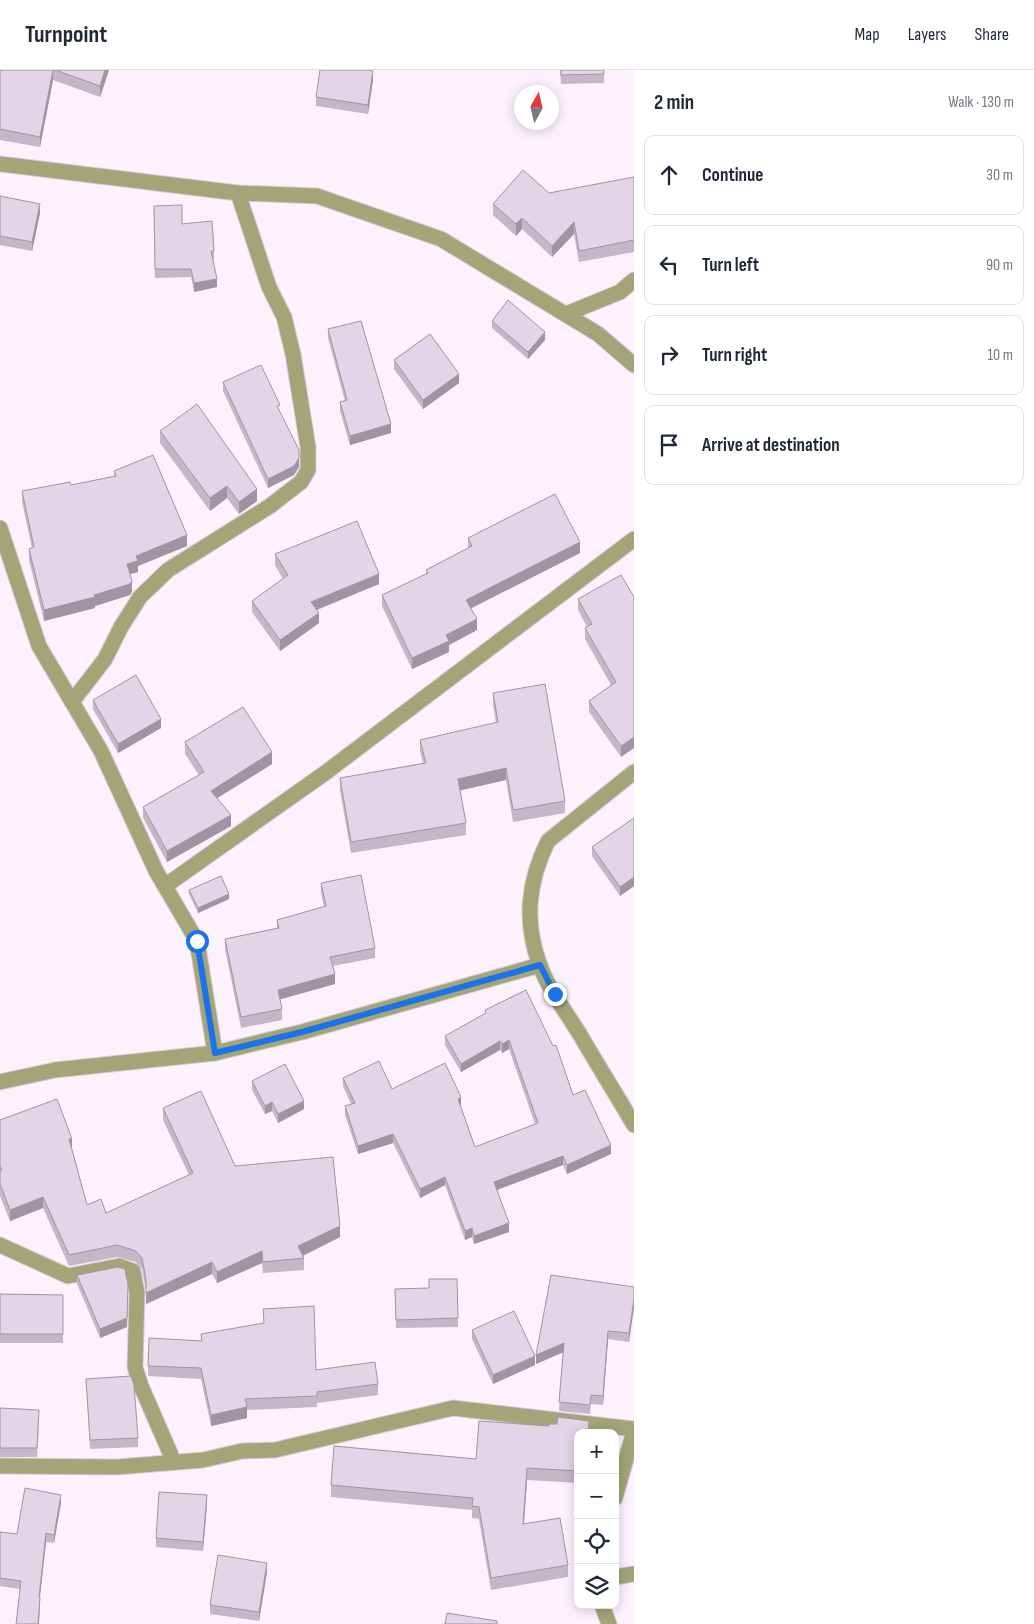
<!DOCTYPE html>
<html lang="en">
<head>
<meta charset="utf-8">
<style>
	body { margin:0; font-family:"Sofia Sans Condensed",sans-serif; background:#f6f6f7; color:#1f2937 }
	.controls { position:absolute; right:15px; bottom:15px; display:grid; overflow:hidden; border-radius:10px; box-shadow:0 2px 12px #0003 }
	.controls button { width:45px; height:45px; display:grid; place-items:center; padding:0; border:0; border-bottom:1px solid #e0e1e3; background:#fff; color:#1f2937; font:25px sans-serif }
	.compass { position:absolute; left:514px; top:15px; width:45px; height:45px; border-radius:50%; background:#fff; box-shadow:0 2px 12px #0003; rotate:8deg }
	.stop { position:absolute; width:15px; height:15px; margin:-11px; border:4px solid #1a73e8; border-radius:50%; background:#fff }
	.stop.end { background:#1a73e8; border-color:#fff; box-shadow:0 1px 5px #0008 }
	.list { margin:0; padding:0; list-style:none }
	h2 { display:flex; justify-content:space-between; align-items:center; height:65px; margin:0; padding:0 20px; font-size:21px }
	h2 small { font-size:16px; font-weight:400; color:#747a83 }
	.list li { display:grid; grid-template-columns:32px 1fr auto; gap:15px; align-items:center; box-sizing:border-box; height:80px; margin:0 10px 10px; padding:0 10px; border:1px solid #e0e1e3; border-radius:10px }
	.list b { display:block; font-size:19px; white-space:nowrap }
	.list em { font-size:16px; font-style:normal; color:#747a83 }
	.icon { flex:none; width:28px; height:28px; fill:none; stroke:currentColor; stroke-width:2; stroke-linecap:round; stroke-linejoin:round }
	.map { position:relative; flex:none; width:634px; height:1554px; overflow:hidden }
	header { display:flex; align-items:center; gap:30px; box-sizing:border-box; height:70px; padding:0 25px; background:#fff; border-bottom:1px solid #e0e1e3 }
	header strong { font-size:24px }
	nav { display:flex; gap:28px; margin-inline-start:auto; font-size:18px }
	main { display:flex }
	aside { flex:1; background:#fff }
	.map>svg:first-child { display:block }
</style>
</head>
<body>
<header>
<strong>Turnpoint</strong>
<nav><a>Map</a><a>Layers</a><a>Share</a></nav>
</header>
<main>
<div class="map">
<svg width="634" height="1554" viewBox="0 0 634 1554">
	<rect width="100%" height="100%" fill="#fbf2fe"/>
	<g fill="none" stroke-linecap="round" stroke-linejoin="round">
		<g stroke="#d7ceda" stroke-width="17">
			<g id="minor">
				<polyline points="0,94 238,123 317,126 441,169 598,264 634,295"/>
				<polyline points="566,244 620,222 634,210"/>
				<polyline points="0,458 39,576 101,681 156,801 197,871 215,983"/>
				<polyline points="72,632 105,589 121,557 140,527 168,500 270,436 301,412 308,400 308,377 293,284 284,247 269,217 238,123"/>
				<path d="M634 702 548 771C528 812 524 850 539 893 547 917 566 942 579 963 597 994 616 1024 634 1055"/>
				<polyline points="165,816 325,703 634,469"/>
				<polyline points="0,1012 55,1000 215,983 302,962 540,895"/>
				<polyline points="0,1175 68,1206 119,1196 133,1201 137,1223 135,1297 141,1316 174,1392"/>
				<polyline points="0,1396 117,1397 203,1390 242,1381 275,1380 453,1338 634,1359"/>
				<polyline points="615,1428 634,1361"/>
				<polyline points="615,1507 634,1504"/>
				<polyline points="602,1535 609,1554"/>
			</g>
		</g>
		<use href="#minor" stroke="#a4a479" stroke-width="15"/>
	</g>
	<g fill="#c3b7c8">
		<polygon points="0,0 109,0 100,27 53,10 40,77 0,70"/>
		<polygon points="560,0 604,0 604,13 561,14"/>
		<polygon points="373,10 368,44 316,36 316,27"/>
		<polygon points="634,107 634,182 579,192 574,164 552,187 522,159 516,166 493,145 493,134"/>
		<polygon points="0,126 40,143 32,181 0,175"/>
		<polygon points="154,136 182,154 214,181 214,189 213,189 217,217 194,222 191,207 155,208"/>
		<polygon points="492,251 545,270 528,289 492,258"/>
		<polygon points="328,259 391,363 350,375 340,341 340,332 345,331 328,268"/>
		<polygon points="394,290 459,313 423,339 394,299"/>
		<polygon points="223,312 280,342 299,397 294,405 268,418 223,321"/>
		<polygon points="160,361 257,431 239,444 227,428 210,441 160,373"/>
		<polygon points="114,401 187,476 138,496 138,502 130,504 132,522 130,525 95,536 95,538 44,551 29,490 29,479 32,478 22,432 22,421 71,415 114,406"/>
		<polygon points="468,468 580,483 471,538 477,560 449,575 449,582 412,599 382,536 382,525 426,504 426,500 468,478"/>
		<polygon points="275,484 379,514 317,540 319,553 280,581 252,542 252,531 283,509 275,495"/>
		<polygon points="634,527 621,687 589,642 589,631 611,615 585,569 585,558 587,557 578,540 578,529"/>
		<polygon points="493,623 565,731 565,743 513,752 506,710 460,720 466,753 466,765 351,783 340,720 340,708 423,693 420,681 420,670 496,653 493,635"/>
		<polygon points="93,630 161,658 118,683 93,639"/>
		<polygon points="185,672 272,694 217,728 231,756 167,792 143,748 143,737 199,705 185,684"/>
		<polygon points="634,748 634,816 620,826 592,786 592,777"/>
		<polygon points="321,813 375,878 375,888 333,896 335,914 280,929 282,939 282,950 241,958 225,879 225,869 277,858 277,850 324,837 321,823"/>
		<polygon points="189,820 229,829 198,843 189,824"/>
		<polygon points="485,940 573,1025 611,1084 567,1104 563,1095 497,1120 509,1162 474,1174 472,1167 465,1170 445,1115 420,1128 393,1073 358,1084 345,1045 345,1036 351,1034 343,1016 343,1008 461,1036 460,1036 475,1077 535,1054 509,979 502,983 500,980 461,1002 445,975 445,966 485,944"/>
		<polygon points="252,1011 304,1039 278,1053 272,1041 265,1044 252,1020"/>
		<polygon points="163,1038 235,1096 340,1167 303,1186 304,1188 304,1200 263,1203 262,1193 217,1213 212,1204 146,1234 146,1221 142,1199 136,1192 117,1187 69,1196 43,1138 10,1151 0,1126 0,1050 72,1079 87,1135 106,1143 189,1105 163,1050"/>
		<polygon points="77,1205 127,1257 100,1268 77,1214"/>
		<polygon points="457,1209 458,1257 396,1258 395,1219 429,1218"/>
		<polygon points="634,1217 629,1272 608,1269 603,1335 591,1334 590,1344 559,1341 563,1282 536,1294"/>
		<polygon points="0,1224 63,1225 63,1273 0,1273"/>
		<polygon points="263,1239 316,1300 378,1314 378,1325 317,1333 317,1337 247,1340 247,1348 211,1356 201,1309 148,1306 149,1268 201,1271 201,1264 264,1253"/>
		<polygon points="472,1260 535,1295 493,1314 472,1269"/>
		<polygon points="86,1309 138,1368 138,1377 90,1379"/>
		<polygon points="0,1338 39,1349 37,1387 0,1387"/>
		<polygon points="558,1347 589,1351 589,1363 578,1363 578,1413 527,1410 524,1454 560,1448 568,1495 568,1507 491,1520 479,1449 472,1448 472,1440 331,1427 331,1415 334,1376 476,1389 479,1351 549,1356 549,1354 557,1354"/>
		<polygon points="61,1433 54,1473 46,1472 40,1527 40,1535 39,1554 16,1554 20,1519 0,1516 0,1462 17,1464"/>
		<polygon points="207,1434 203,1481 156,1477 156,1468"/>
		<polygon points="267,1502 259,1551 210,1544 210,1535"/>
	</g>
	<g fill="#9f95a2">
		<polygon points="53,0 53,10 40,77 40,67"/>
		<polygon points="105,0 109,0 100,27 100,16"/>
		<polygon points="373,1 373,10 368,44 368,35"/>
		<polygon points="40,134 40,143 32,181 32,172"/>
		<polygon points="522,148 522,159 516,166 516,154"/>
		<polygon points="574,152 574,164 552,187 552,176"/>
		<polygon points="217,209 217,217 194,222 194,213"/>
		<polygon points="545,262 545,270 528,289 528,282"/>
		<polygon points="459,304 459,313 423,339 423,330"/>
		<polygon points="391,354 391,363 350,375 350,366"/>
		<polygon points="299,388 299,397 294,405 268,418 268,409"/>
		<polygon points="227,416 227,428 210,441 210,428"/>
		<polygon points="257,419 257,431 239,444 239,432"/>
		<polygon points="187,465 187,476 138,496 138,502 127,505 127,494 136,486"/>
		<polygon points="580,472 580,483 466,541 466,530"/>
		<polygon points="379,504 379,514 311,542 311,532"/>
		<polygon points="132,511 132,522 130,525 95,536 95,538 44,551 44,540 94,525"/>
		<polygon points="319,543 319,553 280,581 280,570"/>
		<polygon points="477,549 477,560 449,575 449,582 412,599 412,588 446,565"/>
		<polygon points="161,649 161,658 118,683 118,674"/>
		<polygon points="634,667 634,678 621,687 621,676"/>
		<polygon points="272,682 272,694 211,732 211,721"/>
		<polygon points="506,698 506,710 458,721 458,709"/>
		<polygon points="231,745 231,756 167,792 167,781"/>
		<polygon points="634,807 634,816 620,826 620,817"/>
		<polygon points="229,824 229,829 198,843 198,838"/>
		<polygon points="335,904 335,914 278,930 278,920"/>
		<polygon points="509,970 509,979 502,983 502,974"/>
		<polygon points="500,971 500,980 461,1002 461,994"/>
		<polygon points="461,1027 461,1036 458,1038 458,1029"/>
		<polygon points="304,1031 304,1039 278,1053 278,1044"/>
		<polygon points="272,1032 272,1041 265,1044 265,1036"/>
		<polygon points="393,1064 393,1073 358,1084 358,1076"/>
		<polygon points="69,1069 72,1069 72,1080"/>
		<polygon points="611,1075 611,1084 567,1104 567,1095"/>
		<polygon points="563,1086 563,1095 494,1121 494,1112"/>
		<polygon points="445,1107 445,1115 420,1128 420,1119"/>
		<polygon points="43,1127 43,1138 10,1151 10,1140"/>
		<polygon points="509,1153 509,1162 474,1174 474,1166"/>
		<polygon points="340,1156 340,1167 298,1188 298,1176"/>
		<polygon points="472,1158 472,1167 465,1170 465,1161"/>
		<polygon points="262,1181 262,1193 217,1213 217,1202"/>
		<polygon points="212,1192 212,1204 146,1234 146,1223"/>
		<polygon points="128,1224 127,1257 100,1268 100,1259"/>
		<polygon points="634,1229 634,1238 629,1272 629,1263"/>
		<polygon points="608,1261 608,1269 603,1335 603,1326"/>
		<polygon points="564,1273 564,1282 536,1294 536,1285"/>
		<polygon points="535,1286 535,1295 493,1314 493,1305"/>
		<polygon points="247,1337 247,1348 211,1356 211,1345"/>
		<polygon points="527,1398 527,1410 523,1466 523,1454"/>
		<polygon points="61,1425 61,1433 54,1473 54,1465"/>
		<polygon points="207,1425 207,1434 203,1481 203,1472"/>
		<polygon points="46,1463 46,1472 39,1535 39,1527"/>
		<polygon points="267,1493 267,1502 259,1551 259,1542"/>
		<polygon points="40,1527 39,1554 38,1554"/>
	</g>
	<g fill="#e3d5e8" stroke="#9f95a2">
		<polygon points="0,0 53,0 40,67 0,59"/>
		<polygon points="55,0 105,0 100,16"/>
		<polygon points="320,0 368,0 373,1 368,35 316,27"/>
		<polygon points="561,0 604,0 604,4 561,5"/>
		<polygon points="523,100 549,123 634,107 634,170 579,181 574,152 552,176 522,148 516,154 493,134"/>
		<polygon points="0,126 40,134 32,172 0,166"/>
		<polygon points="182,135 182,154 212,151 214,181 211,181 217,209 194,213 191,199 155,199 154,136"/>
		<polygon points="508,230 545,262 528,282 492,251"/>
		<polygon points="361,251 391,354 350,366 340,332 347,330 328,259"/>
		<polygon points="430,264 459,304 423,330 394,290"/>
		<polygon points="261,295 280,335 277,336 299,380 299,388 294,396 268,409 223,312"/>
		<polygon points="197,334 257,419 239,432 227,416 210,428 160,361"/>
		<polygon points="153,385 187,465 136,486 138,491 127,494 132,511 130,514 94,525 95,527 44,540 29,479 34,477 22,421 70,412 71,415 116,406 114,401"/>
		<polygon points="555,424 580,472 466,530 477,549 446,565 449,571 412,588 382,525 428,503 426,500 472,476 468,468"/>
		<polygon points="357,451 379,504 311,532 319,543 280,570 252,531 288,505 275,484"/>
		<polygon points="621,505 634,527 634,667 621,676 589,631 616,612 585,558 592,554 578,529"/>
		<polygon points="136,605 161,649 118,674 93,630"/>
		<polygon points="545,614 565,731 513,740 506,698 458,709 466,753 351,772 340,708 426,693 420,670 498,652 493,623"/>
		<polygon points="243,637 272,682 211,721 231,745 167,781 143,737 204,702 185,672"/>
		<polygon points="634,748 634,807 620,817 592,777"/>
		<polygon points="361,805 375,878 330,887 335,904 278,920 282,939 241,947 225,869 279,858 277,850 326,836 321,813"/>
		<polygon points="221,806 229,824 198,838 189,820"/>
		<polygon points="526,920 553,976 556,975 573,1025 585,1020 611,1075 567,1095 563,1086 494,1112 509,1153 474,1166 472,1158 465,1161 445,1107 420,1119 393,1064 358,1076 345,1036 355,1033 343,1008 379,991 392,1019 445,993 461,1027 458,1029 475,1077 538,1053 509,970 502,974 500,971 461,994 445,966 486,943 485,940"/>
		<polygon points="285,994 304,1031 278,1044 272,1032 265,1036 252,1011"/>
		<polygon points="201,1021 235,1096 333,1087 340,1156 298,1176 304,1188 263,1192 262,1181 217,1202 212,1192 146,1223 146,1210 142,1188 136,1181 117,1175 69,1185 43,1127 10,1140 0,1114 0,1101 2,1100 0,1096 0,1050 57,1029 72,1069 69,1069 87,1135 101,1129 106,1143 193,1103 163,1038"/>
		<polygon points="118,1197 125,1199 128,1215 127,1248 100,1259 77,1205"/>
		<polygon points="551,1205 634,1217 634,1229 629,1263 608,1261 603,1326 591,1325 590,1335 559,1332 564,1273 536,1285"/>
		<polygon points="429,1209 457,1209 458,1248 396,1250 395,1219 429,1218"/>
		<polygon points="0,1224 63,1225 63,1264 0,1264"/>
		<polygon points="314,1236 316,1300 375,1292 378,1314 317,1322 317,1326 245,1329 247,1337 211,1345 201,1298 148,1296 149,1268 202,1271 201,1264 264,1253 263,1239"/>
		<polygon points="514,1241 535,1286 493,1305 472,1260"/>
		<polygon points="131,1306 134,1315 138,1368 90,1370 86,1309"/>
		<polygon points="0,1338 39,1340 37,1378 0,1378"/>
		<polygon points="558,1347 589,1351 588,1363 578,1363 578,1401 527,1398 523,1454 560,1448 568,1495 491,1508 479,1437 472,1436 473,1428 331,1415 334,1376 476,1389 479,1351 549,1356 549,1354 557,1354"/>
		<polygon points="25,1418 61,1425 54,1465 46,1463 39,1527 40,1527 38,1554 16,1554 21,1511 0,1508 0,1462 17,1464"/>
		<polygon points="159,1422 207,1425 203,1472 156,1468"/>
		<polygon points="218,1485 267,1493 259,1542 210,1535"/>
		<polygon points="447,1543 497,1551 497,1554 445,1554"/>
	</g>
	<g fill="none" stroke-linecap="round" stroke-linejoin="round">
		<polyline stroke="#1a73e8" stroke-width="6" points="197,871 215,983 302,962 540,895 555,924"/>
	</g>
</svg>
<div class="controls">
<button>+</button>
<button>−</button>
<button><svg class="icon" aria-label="locate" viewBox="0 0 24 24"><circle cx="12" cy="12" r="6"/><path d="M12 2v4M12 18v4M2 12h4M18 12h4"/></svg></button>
<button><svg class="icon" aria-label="layers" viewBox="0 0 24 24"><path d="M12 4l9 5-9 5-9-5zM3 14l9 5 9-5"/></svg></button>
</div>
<svg class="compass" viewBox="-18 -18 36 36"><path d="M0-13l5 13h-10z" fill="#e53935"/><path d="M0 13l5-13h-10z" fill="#747a83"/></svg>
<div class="stop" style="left:197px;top:871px"></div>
<div class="stop end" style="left:555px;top:924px"></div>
</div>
<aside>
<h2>2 min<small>Walk · 130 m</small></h2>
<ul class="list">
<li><svg class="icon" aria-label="ahead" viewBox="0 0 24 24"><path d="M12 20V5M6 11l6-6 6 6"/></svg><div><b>Continue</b></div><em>30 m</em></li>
<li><svg class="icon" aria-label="left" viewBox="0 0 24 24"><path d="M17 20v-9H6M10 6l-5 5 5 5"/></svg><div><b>Turn left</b></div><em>90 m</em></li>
<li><svg class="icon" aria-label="right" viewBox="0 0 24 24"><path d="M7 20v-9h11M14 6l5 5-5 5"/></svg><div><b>Turn right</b></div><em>10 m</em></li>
<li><svg class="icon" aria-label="arrive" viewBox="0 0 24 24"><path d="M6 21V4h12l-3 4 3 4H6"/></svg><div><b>Arrive at destination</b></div></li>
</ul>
</aside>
</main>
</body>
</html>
